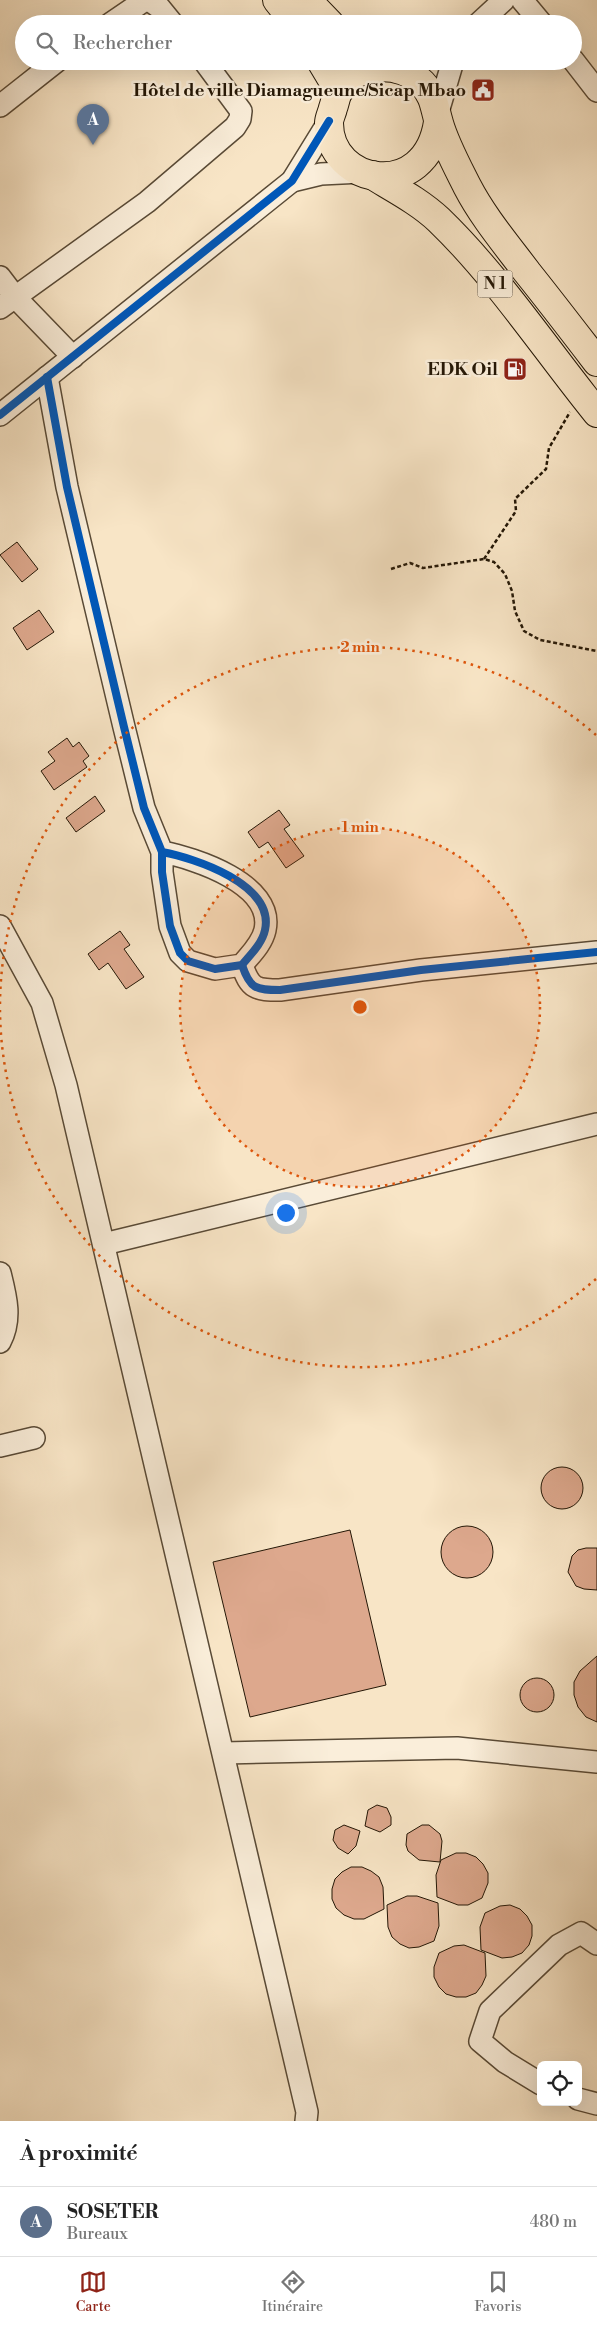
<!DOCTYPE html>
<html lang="fr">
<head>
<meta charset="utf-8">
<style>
	body { margin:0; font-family:"Libre Bodoni",serif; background:#f6f6f6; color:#222 }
	.controls { position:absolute; right:15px; bottom:15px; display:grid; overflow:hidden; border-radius:8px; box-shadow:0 5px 20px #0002 }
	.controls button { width:45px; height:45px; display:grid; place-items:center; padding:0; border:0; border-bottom:1px solid #e0e0e0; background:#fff; color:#222; font:25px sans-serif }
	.you { position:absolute; left:285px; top:1212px; width:18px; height:18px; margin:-12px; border:4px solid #fff; border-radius:50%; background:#1a73e8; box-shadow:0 0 0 8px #1a73e833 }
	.badge { display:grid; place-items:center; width:32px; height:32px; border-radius:50%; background:#8f2418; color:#fff; font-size:16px; font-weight:700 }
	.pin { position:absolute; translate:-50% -41px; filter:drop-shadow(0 1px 2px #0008) }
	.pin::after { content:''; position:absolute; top:26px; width:18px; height:15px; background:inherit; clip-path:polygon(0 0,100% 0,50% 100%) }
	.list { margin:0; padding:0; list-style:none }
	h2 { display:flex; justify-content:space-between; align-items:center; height:65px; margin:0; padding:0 20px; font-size:21px }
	h2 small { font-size:16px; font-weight:400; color:#767676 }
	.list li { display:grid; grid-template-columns:32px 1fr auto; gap:15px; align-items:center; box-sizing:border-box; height:70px; padding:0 20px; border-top:1px solid #e0e0e0 }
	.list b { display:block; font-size:19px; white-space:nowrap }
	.list p { margin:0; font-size:16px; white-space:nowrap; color:#767676 }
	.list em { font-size:16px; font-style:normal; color:#767676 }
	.icon { flex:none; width:28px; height:28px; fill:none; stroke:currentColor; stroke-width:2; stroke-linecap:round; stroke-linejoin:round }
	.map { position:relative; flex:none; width:597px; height:2121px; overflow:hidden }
	.search { position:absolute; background:#fff; box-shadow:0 5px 20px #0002; left:15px; right:15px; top:15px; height:55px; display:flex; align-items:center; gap:12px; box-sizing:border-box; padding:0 18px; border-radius:28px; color:#767676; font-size:19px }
	.sheet { height:135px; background:#fff }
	nav { display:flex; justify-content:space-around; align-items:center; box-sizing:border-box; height:70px; border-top:1px solid #e0e0e0; background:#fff; font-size:14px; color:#767676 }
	nav a { display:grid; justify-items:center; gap:2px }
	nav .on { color:#8f2418 }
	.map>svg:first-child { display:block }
</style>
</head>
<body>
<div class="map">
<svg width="597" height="2121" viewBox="0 0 597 2121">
	<rect width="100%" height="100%" fill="#f8e5c6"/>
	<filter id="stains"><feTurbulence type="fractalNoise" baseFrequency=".004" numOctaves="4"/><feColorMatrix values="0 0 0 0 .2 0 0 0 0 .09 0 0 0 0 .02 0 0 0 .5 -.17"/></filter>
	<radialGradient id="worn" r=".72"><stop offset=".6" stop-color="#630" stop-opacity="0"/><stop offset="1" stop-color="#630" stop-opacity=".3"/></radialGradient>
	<g fill="#dda88d" stroke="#241706">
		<polygon points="17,542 38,569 22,582 0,555"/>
		<polygon points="39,610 54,632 27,650 13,628"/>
		<polygon points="67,738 73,747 79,742 89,756 83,761 87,767 54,790 41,771 55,761 48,752"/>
		<polygon points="95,796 105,811 76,832 66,818"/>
		<polygon points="279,810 290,825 284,829 304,856 286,868 268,842 259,848 248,832"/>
		<polygon points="120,931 130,945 124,949 144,977 126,989 108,963 99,970 88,954"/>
		<circle cx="562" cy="1488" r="21"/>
		<circle cx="467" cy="1552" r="26"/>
		<polygon points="350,1530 386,1685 250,1717 213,1562"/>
		<polygon points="586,1548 597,1548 597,1590 584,1589 576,1586 568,1572 572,1556 578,1550"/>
		<polygon points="597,1656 597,1722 586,1717 578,1707 574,1695 574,1682 580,1671"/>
		<circle cx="537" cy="1695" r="17"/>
		<polygon points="377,1805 387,1808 391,1817 391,1825 380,1832 365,1826 368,1810"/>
		<polygon points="344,1825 360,1831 356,1846 348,1854 338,1848 333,1840 335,1830"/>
		<polygon points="422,1825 429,1825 440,1834 442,1841 440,1862 419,1860 408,1851 406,1845 407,1834"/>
		<polygon points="456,1853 466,1853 476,1857 483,1864 488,1873 488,1883 482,1898 468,1905 458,1905 437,1897 436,1875 441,1860"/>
		<polygon points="351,1867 362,1867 371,1871 379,1877 383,1887 384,1909 364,1919 354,1919 344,1915 336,1908 332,1899 332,1889 335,1879 342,1872"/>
		<polygon points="407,1896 417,1896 438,1903 439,1926 434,1941 419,1947 409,1948 400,1944 392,1937 388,1927 387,1905"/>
		<polygon points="510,1905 520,1909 527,1916 532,1925 532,1936 529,1945 522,1953 512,1957 502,1958 481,1950 480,1927 485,1913 500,1906"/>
		<polygon points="464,1945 485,1953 486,1976 482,1985 476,1993 466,1997 456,1997 446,1994 439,1987 434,1977 434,1967 439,1953 454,1946"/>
	</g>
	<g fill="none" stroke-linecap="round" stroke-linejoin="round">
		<g stroke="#594a36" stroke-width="24">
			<g id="minor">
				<polyline points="149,0 160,8 173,24"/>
				<polyline points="522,0 542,24"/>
				<polyline points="110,24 145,0"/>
				<polyline points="478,24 504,0"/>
				<polyline points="573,60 597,91"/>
				<polyline points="0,106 57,61"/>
				<polyline points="438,112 453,61"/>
				<polyline points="292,181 321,174 362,172"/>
				<polyline points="0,277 16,298 73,357"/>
				<polyline points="0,308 147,202 235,127 240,119 241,111 204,61"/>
				<path d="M47 377 67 487 124 727 144 808 162 852V872L170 926 180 953 188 961 215 969 242 965C250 955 262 944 265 930 275 884 194 858 162 852"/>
				<polyline points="0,415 292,181 329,121"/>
				<polyline points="0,926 42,1003 66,1085 307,2112 306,2121"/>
				<path d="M242 965C250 989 256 990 280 990L421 970 597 952"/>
				<polyline points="104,1244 597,1124"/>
				<path d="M0 1273C6 1297 12 1319 0 1342"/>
				<polyline points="0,1446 34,1438"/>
				<polyline points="224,1753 457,1748 597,1762"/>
				<polyline points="541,2084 505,2062 480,2041 490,2011 559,1945 581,1933 597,1944"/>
				<polyline points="578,2099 597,2104"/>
			</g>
		</g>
		<g stroke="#241706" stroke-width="30">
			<g id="highway">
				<polyline points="277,0 296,24"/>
				<polyline points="307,0 330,24"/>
				<polyline points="321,61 339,91"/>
				<path d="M438 122C426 202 329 186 329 123 329 118 332 113 333 108 335 103 336 95 339 90 356 62 400 60 422 83 435 97 434 107 439 123 445 144 457 166 467 186 483 217 506 244 527 272 551 302 574 332 597 362"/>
				<path d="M372 175C395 189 420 202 439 220 497 276 546 350 597 413"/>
			</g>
		</g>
		<g stroke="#241706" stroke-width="2.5" stroke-dasharray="4 2.5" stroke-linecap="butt">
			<polyline points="484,559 516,511 515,499 546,469 549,448 570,412"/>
			<polyline points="391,569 410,563 423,568 484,559 494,562 505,574 512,591 515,611 524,631 540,640 597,651"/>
		</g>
		<use href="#minor" stroke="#faeeda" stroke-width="21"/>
		<use href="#highway" stroke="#f8e5c6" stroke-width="28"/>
		<g stroke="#faeeda" stroke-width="11">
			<g id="cycleway">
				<path d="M47 377 67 487 124 727 144 808 162 852V872L170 926 180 953 188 961 215 969 242 965C250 955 262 944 265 930 275 884 194 858 162 852"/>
				<polyline points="0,415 292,181 329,121"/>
				<path d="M242 965C250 989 256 990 280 990L421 970 597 952"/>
			</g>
		</g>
		<use href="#cycleway" stroke="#0057b8" stroke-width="8"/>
	</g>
	<circle cx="360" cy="1007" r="180" fill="#de560c" fill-opacity=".12"/>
	<g fill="none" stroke="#de560c" stroke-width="2.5" stroke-dasharray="2.5 5">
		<circle cx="360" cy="1007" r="180"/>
		<path d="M596 1279A360 360 0 0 1 0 1010M0 1004A360 360 0 0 1 596 735"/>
	</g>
	<defs>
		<g id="civic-square" transform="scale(1.25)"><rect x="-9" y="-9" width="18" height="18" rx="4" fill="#8f2418" stroke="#faeeda"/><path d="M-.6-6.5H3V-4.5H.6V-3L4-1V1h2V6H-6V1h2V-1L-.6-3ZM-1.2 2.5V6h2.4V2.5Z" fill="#fff"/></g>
		<g id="fuel-square" transform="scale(1.25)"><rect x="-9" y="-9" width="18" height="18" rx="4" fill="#8f2418" stroke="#faeeda"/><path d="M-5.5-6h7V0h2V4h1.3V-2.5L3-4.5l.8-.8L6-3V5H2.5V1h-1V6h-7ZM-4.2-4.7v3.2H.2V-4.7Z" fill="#fff"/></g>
	</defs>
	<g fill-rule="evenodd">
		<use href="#civic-square" x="483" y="90"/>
		<use href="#fuel-square" x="515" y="369"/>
	</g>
	<g text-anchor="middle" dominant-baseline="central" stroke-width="5" stroke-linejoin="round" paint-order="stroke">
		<rect fill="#faeeda" stroke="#645846" stroke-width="1" x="477.5" y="270.5" width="35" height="27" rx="4"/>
		<g font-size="16" font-weight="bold" fill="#241706">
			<text x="495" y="284">N 1</text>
		</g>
		<g font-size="18" font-weight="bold" fill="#241706" stroke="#faeeda" text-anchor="end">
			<text x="466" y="90">Hôtel de ville Diamagueune/Sicap Mbao</text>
			<text x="498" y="369">EDK Oil</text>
		</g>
	</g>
	<circle cx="360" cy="1007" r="8" fill="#de560c" stroke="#faeeda" stroke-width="2.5"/>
	<g font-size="15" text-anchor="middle" font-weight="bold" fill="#de560c" stroke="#faeeda" stroke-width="5" stroke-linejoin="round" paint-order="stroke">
		<text x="360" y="652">2 min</text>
		<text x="360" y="832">1 min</text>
	</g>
	<rect width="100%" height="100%" filter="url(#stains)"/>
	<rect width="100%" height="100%" fill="url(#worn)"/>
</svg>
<div class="controls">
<button><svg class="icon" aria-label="locate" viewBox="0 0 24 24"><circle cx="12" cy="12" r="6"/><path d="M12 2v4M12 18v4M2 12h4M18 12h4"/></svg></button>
</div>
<div class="you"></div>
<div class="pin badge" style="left:93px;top:145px;background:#5c6f8a">A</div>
<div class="search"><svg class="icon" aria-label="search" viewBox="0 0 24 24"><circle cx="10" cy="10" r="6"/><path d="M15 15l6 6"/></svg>Rechercher</div>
</div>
<section class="sheet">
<h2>À proximité<small></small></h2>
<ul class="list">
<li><span class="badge" style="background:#5c6f8a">A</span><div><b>SOSETER</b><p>Bureaux</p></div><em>480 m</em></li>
</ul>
</section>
<nav>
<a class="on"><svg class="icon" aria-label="map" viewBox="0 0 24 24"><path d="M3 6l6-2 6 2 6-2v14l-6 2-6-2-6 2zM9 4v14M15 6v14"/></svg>Carte</a>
<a><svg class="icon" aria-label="directions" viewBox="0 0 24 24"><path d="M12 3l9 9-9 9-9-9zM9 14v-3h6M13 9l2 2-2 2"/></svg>Itinéraire</a>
<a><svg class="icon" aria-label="saved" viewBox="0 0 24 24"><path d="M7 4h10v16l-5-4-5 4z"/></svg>Favoris</a>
</nav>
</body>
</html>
